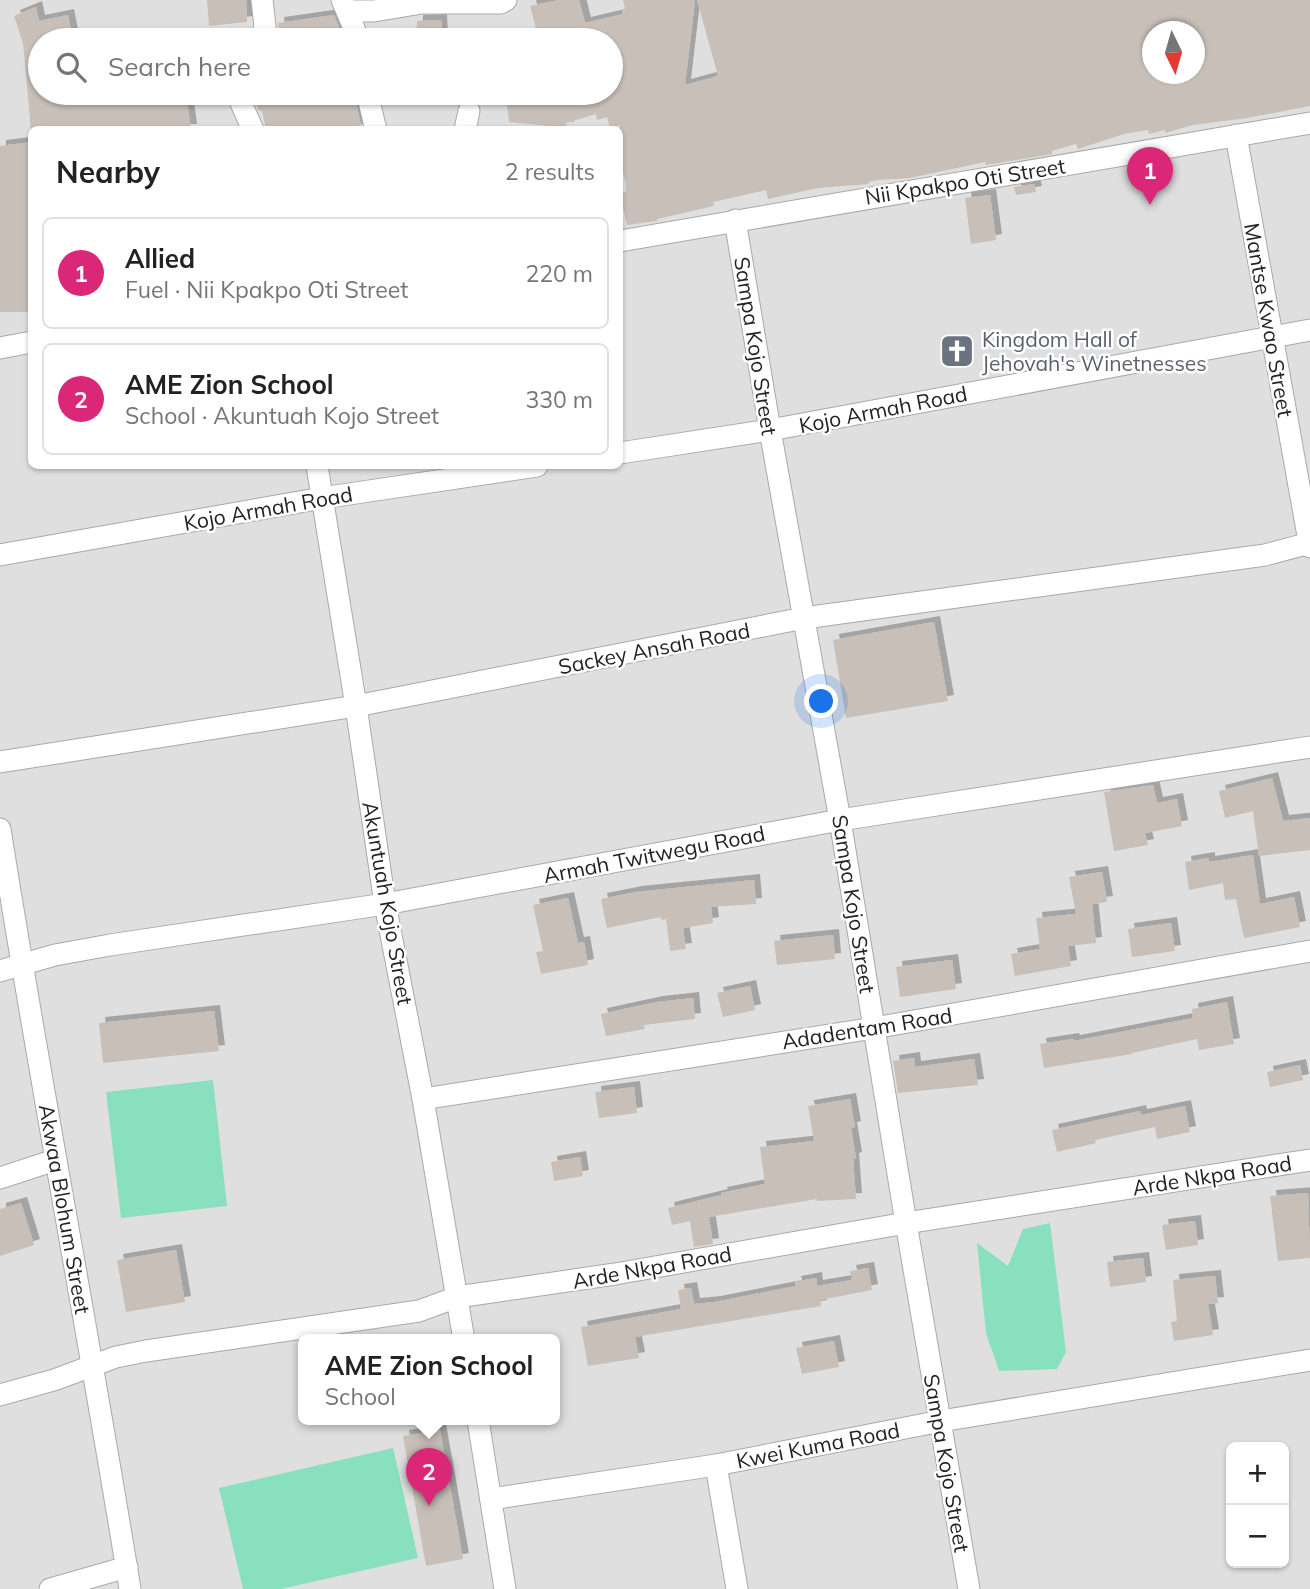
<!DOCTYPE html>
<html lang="en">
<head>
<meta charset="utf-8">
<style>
	body { margin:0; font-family:Mulish,sans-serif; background:#f6f6f6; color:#222 }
	.controls { position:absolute; right:21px; bottom:21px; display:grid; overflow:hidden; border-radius:10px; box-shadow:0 2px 5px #0004 }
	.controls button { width:63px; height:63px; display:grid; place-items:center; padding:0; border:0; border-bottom:2px solid #e0e0e0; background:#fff; color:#222; font:35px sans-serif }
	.compass { position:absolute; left:1142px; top:21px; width:63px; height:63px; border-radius:50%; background:#fff; box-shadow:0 2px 5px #0004; rotate:175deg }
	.you { position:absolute; left:822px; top:702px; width:24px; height:24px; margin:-18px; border:5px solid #fff; border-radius:50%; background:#1a73e8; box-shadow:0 0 0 10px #1a73e833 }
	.badge { display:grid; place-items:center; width:46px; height:46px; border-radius:50%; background:#db2777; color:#fff; font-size:23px; font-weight:700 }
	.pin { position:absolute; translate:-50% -58px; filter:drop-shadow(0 2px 4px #0008) }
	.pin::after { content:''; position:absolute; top:37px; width:24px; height:21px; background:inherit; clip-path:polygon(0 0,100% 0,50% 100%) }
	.popup { position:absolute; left:298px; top:1334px; width:262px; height:91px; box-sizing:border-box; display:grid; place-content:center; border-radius:10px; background:#fff; filter:drop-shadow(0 2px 5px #0005); font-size:23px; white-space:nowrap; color:#767676 }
	.popup b { font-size:26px; color:#222 }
	.popup::after { content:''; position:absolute; left:50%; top:100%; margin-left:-14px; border:14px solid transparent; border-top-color:#fff }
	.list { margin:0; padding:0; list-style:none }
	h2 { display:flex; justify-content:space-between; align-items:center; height:91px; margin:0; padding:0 28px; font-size:30px }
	h2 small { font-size:23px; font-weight:400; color:#767676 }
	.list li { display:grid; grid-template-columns:46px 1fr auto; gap:21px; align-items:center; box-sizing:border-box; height:112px; margin:0 14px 14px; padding:0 14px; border:2px solid #e0e0e0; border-radius:10px }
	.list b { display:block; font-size:26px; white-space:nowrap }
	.list p { margin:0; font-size:23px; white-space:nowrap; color:#767676 }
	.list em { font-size:23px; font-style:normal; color:#767676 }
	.icon { flex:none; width:38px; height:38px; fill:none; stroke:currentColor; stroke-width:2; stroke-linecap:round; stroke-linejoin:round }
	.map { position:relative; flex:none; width:1310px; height:1589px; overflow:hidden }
	.search { position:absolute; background:#fff; box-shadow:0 2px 5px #0004; left:28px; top:28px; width:595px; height:77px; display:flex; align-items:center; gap:18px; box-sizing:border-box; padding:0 24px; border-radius:38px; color:#767676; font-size:26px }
	.panel { position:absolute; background:#fff; box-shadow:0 2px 5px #0004; left:28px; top:126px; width:595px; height:343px; border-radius:10px }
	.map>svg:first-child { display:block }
</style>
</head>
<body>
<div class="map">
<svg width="1310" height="1589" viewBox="0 0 1310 1589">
	<defs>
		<filter id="shadow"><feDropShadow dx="6" dy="-6" stdDeviation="0" flood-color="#0004"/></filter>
	</defs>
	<rect width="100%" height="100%" fill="#f2efe9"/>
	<path fill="#e0dfdf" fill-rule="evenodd" d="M0 0H1310V1589H0ZM1152 32H1194V74H1152ZM40 40H611V93H40ZM32 130H620V466H32ZM303 1340H555V1420H303ZM1231 1447H1284V1563H1231Z"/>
	<g fill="#88e0be">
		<polygon points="213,1080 227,1206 121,1218 106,1092"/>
		<polygon points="1050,1223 1066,1352 1057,1369 999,1371 986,1333 977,1243 1008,1266 1023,1229"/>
		<polygon points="393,1448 418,1558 281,1589 243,1589 219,1488"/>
	</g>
	<g fill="#c7bfb8" fill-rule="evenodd" filter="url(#shadow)">
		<polygon points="207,0 246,0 247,22 209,26"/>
		<path d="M559 0H579L585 23 623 14 622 10 625 9 623 0H695L685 85 718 76 697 0H1310V106L1247 118 1193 125 1165 133V130L1149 134 1148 130 1124 134 1078 149 1076 144 1052 151V154L986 165 985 162 910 178 878 180 868 182 869 184 818 188 768 199 766 190 713 202 714 206 657 219V221L627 225 620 193 628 191 620 162V125L610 128 607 117 597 120 596 114 566 123 568 128 509 122 506 97 521 95 522 102 555 93H611V40H539L530 6ZM1152 32H1194V74H1152Z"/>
		<polygon points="36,7 39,21 68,15 73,40 40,40 40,93 146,93 146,95 186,93 191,130 31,130 23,43 14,16"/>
		<polygon points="334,15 339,27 340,40 280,40 278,23"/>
		<polygon points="441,20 442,40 416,40 417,21"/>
		<polygon points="256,93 323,93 323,96 354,93 362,130 266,130 262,111 259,111 255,101"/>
		<polygon points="32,142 32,312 0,312 0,146"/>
		<polygon points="1034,184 1036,192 1016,195 1014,187"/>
		<polygon points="990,195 996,240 971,244 965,198"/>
		<polygon points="934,622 948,701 846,718 833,640"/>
		<polygon points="1272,778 1283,821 1310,818 1310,850 1259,856 1253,811 1225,818 1219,791"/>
		<polygon points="1153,785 1157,803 1177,799 1182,826 1145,833 1148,845 1114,851 1104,792"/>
		<polygon points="1253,855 1260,904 1294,897 1300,927 1244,938 1236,899 1225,900 1223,883 1189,890 1185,862 1209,858 1209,862"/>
		<polygon points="1102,872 1107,902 1092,904 1096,943 1068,946 1071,966 1015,976 1011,954 1040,949 1036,918 1076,914 1069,877"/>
		<polygon points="754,880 756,904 711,907 713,923 683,928 686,949 670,951 666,919 661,920 661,917 607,928 601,899 636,892"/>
		<polygon points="568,898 578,943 584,942 588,965 541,974 536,952 543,951 533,905"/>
		<polygon points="1171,923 1175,951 1132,957 1128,929"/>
		<polygon points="833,935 835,959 777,965 774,941"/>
		<polygon points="952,960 956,989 900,997 896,967"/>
		<polygon points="750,986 755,1010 723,1017 717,993"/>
		<polygon points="693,998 695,1019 644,1025 645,1029 606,1036 601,1014 657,1002"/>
		<polygon points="1227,1002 1234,1044 1199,1050 1197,1039 1132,1053 1132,1054 1044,1068 1040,1044 1073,1039 1074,1041 1193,1018 1192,1009"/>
		<polygon points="214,1011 219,1051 103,1063 99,1023"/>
		<polygon points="914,1058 915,1067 974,1059 978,1085 898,1093 893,1061"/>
		<polygon points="1300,1065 1303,1080 1270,1087 1267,1072"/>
		<polygon points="634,1087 637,1113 599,1118 595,1092"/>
		<polygon points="850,1099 855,1127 851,1128 856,1158 853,1159 856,1199 817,1201 817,1199 709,1217 713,1244 694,1247 690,1221 672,1225 668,1208 722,1195 721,1193 765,1184 760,1147 814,1141 808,1106"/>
		<polygon points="1185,1106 1190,1132 1157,1139 1155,1127 1095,1140 1096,1143 1057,1152 1052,1130 1140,1111 1141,1115"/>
		<polygon points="580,1157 583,1176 554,1181 551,1162"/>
		<polygon points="1308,1193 1310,1258 1278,1261 1270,1196"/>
		<polygon points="21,1203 34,1245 0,1256 0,1209"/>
		<polygon points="1195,1221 1198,1245 1166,1250 1162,1225"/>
		<polygon points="176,1250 185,1302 126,1312 117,1260"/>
		<polygon points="1143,1258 1146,1282 1110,1287 1107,1262"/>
		<polygon points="868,1268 872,1290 820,1300 821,1306 635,1337 639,1358 588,1366 581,1327 681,1309 678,1290 691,1288 694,1304 715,1302 796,1286 795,1282 816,1278 817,1286 852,1280 850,1271"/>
		<polygon points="1215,1276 1218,1303 1208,1304 1213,1335 1174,1341 1171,1322 1177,1321 1173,1280"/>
		<polygon points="834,1341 839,1367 802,1374 796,1348"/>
		<polygon points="440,1430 463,1559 426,1566 403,1436"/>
	</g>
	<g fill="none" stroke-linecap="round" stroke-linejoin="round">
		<g stroke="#a9a9a9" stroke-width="23">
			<g id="minor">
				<polyline points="342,0 359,40"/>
				<polyline points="347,11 374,11 422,3 501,3 506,0"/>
				<polyline points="261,40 265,26 262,0"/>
				<polyline points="243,93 241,103 253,130"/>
				<polyline points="367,93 376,130"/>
				<polyline points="465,130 469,111"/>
				<polyline points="1236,135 1310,547"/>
				<polyline points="735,220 770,430 840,820 906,1223 969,1589"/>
				<polyline points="620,241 1310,123"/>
				<polyline points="0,348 32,342"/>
				<polyline points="620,453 770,430 1310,330"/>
				<polyline points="317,466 356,706 385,904 423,1099 464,1340"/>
				<polyline points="0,555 322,498 537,466"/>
				<polyline points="0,762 356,706 804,618 1265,555 1310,543"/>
				<path d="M0 829C40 1083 89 1335 130 1589"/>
				<polyline points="0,971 55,955 110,945 385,904 840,820 1310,747"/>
				<polyline points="423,1099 874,1028 1310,951"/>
				<polyline points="0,1178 55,1160"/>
				<polyline points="0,1395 54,1380 116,1357 146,1351 419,1311 457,1297 615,1274 906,1223 1310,1160"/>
				<polyline points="478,1420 505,1589"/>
				<polyline points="716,1465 737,1589"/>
				<polyline points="491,1499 716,1465 941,1421 1310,1360"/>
				<polyline points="50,1589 127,1567"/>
			</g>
		</g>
		<use href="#minor" stroke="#fff" stroke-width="21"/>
	</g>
	<defs>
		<g id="church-square" transform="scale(1.75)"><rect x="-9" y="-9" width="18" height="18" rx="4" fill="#6b7280" stroke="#fff"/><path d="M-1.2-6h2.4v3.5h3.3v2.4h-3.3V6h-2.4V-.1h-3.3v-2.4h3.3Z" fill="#fff"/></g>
	</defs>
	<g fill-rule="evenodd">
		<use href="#church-square" x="957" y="351"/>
	</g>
	<g text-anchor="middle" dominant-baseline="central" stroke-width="5" stroke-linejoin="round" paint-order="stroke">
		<g font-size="21" fill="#222" stroke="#fff">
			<text transform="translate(965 181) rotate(-9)">Nii Kpakpo Oti Street</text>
			<text transform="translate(1269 320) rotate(80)">Mantse Kwao Street</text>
			<text transform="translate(756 346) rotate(81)">Sampa Kojo Street</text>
			<text transform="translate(883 409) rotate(-11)">Kojo Armah Road</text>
			<text transform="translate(268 508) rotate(-10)">Kojo Armah Road</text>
			<text transform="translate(654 648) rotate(-11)">Sackey Ansah Road</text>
			<text transform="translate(654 854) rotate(-11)">Armah Twitwegu Road</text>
			<text transform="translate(388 903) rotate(80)">Akuntuah Kojo Street</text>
			<text transform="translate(854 904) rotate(81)">Sampa Kojo Street</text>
			<text transform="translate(867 1028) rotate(-9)">Adadentam Road</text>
			<text transform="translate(1212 1175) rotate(-9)">Arde Nkpa Road</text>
			<text transform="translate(65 1209) rotate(80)">Akwaa Blohum Street</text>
			<text transform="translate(652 1267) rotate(-10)">Arde Nkpa Road</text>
			<text transform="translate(818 1445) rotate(-11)">Kwei Kuma Road</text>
			<text transform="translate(947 1463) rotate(80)">Sampa Kojo Street</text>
		</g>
		<g font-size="21" fill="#5b616d" stroke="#fff" text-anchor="start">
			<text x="982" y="339">Kingdom Hall of<tspan x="982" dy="24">Jehovah's Winetnesses</tspan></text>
		</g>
	</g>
</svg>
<div class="controls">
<button>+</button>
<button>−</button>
</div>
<svg class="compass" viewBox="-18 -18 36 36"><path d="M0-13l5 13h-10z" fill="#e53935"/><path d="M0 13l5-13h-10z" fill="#767676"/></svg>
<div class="you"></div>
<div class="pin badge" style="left:1150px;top:205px">1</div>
<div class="pin badge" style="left:429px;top:1506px">2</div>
<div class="popup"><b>AME Zion School</b>School</div>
<div class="search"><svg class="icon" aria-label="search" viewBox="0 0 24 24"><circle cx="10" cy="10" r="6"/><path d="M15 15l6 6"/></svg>Search here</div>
<section class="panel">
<h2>Nearby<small>2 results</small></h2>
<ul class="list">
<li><span class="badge">1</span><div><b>Allied</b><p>Fuel · Nii Kpakpo Oti Street</p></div><em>220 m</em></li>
<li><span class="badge">2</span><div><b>AME Zion School</b><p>School · Akuntuah Kojo Street</p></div><em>330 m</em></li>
</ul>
</section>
</div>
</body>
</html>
